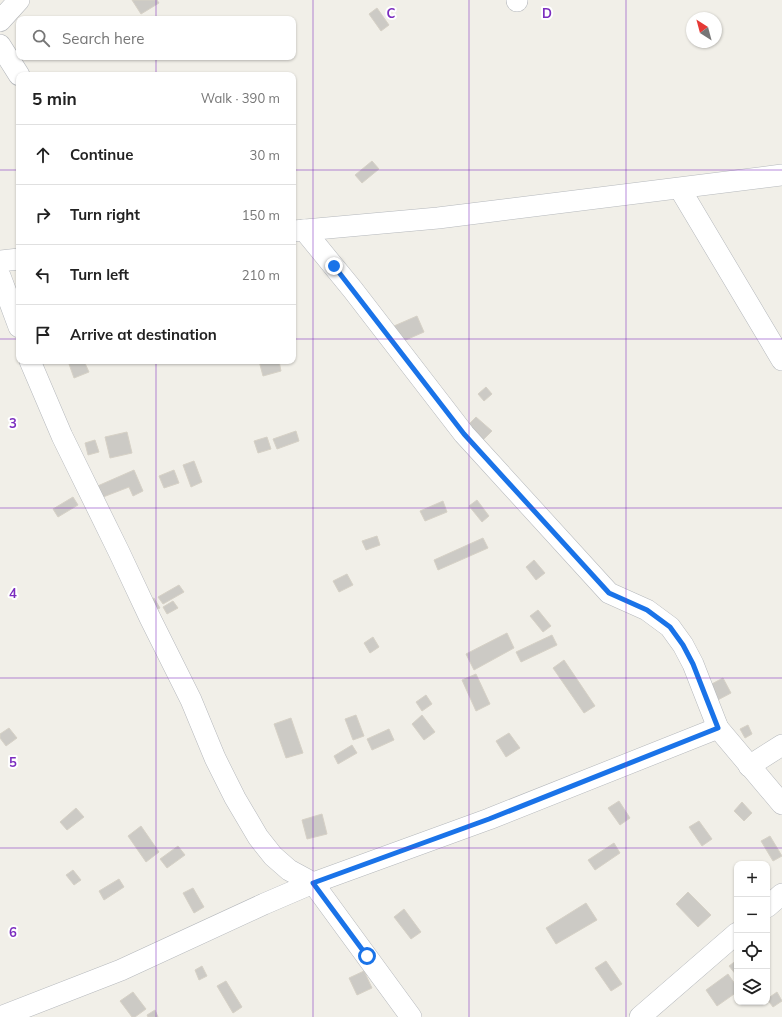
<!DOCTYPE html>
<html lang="en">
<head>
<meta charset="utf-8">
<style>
	body { margin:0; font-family:Mulish,sans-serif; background:#f6f6f6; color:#222 }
	.controls { position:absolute; right:12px; bottom:12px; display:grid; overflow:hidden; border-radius:8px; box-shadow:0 1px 3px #0004 }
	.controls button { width:36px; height:36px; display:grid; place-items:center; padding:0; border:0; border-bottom:1px solid #e0e0e0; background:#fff; color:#222; font:20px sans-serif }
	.compass { position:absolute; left:686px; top:12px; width:36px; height:36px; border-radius:50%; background:#fff; box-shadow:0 1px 3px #0004; rotate:324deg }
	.stop { position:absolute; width:12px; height:12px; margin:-9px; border:3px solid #1a73e8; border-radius:50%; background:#fff }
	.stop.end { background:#1a73e8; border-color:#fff; box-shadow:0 1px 4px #0008 }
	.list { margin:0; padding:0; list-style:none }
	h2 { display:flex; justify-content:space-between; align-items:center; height:52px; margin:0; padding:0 16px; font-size:17px }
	h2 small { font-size:13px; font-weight:400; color:#767676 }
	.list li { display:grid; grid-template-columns:26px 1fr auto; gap:12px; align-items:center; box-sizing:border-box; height:60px; padding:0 16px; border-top:1px solid #e0e0e0 }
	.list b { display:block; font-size:15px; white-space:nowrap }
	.list em { font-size:13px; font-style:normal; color:#767676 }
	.icon { flex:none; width:22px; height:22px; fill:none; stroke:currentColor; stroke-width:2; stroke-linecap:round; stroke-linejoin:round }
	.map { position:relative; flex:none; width:782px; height:1017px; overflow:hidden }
	.search { position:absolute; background:#fff; box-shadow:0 1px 3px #0004; left:16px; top:16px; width:280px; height:44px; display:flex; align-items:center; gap:10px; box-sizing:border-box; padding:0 14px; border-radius:8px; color:#767676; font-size:15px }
	.panel { position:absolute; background:#fff; box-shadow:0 1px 3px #0004; left:16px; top:72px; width:280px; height:292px; border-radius:8px }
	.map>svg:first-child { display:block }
</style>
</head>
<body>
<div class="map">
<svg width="782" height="1017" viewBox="0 0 782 1017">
	<rect width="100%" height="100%" fill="#f1efe8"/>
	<g fill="#cccac5" stroke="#d6d1c6">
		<polygon points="132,0 157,0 159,3 141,14"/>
		<polygon points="377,8 389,25 381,31 369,14"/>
		<polygon points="372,161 379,169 362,183 355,175"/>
		<polygon points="417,316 424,332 401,342 394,326"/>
		<polygon points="77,361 84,361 89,372 74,378 69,364"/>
		<polygon points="259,361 279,361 281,371 263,376"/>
		<polygon points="486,387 492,394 484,401 478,394"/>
		<polygon points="476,417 492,431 483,440 467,426"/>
		<polygon points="296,431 299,441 277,449 273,439"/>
		<polygon points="127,432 132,453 110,458 105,437"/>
		<polygon points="267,437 271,449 258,453 254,441"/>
		<polygon points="95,440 99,452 88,455 85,443"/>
		<polygon points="194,461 202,482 191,487 183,465"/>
		<polygon points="134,470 143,491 133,496 129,487 98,499 93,488"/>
		<polygon points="174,470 179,483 164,488 159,476"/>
		<polygon points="73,497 78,505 58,517 53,509"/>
		<polygon points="477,500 489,516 482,522 469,506"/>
		<polygon points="443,501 447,512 425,521 420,511"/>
		<polygon points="377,536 380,545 366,550 362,541"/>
		<polygon points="483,538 488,548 438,570 434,560"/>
		<polygon points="534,560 545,573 536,580 526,567"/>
		<polygon points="347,574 353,585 339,592 333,581"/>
		<polygon points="179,585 184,592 163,604 158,597"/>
		<polygon points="154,598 160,608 150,613 144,603"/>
		<polygon points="173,601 178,608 167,614 163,607"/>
		<polygon points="538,610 551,626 543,632 530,616"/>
		<polygon points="507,633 514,648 474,670 466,654"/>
		<polygon points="552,635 557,645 521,662 516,652"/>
		<polygon points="373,637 379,647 370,653 364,643"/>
		<polygon points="564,660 595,706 584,713 553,668"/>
		<polygon points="476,674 490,704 476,711 462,680"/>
		<polygon points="723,678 731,693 714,702 706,687"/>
		<polygon points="426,695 432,704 422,711 416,702"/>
		<polygon points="356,715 364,736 353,740 345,719"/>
		<polygon points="422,715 435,732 424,740 412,724"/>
		<polygon points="291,718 303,753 286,758 274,724"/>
		<polygon points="748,725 752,734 745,738 740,729"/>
		<polygon points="9,728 17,738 6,746 0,738 0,734"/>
		<polygon points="389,729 394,740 372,750 367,739"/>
		<polygon points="509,733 520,748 506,757 496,741"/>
		<polygon points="352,745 357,753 338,764 334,756"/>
		<polygon points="619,801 630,818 620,825 608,808"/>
		<polygon points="742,802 752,813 744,821 734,811"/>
		<polygon points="76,808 84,817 67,830 60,822"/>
		<polygon points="322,814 327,834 307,839 302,820"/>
		<polygon points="699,821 712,839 702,846 689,827"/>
		<polygon points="141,826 159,852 146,862 128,836"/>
		<polygon points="770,836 782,856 773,861 761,841"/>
		<polygon points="614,843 620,853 595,870 588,860"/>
		<polygon points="178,846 185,855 167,868 160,859"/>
		<polygon points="73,870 81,880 74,885 66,875"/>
		<polygon points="119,879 124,887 104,900 99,891"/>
		<polygon points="193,888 204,907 194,913 183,893"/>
		<polygon points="688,892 711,915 698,927 676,904"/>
		<polygon points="586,903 597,920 556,944 546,928"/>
		<polygon points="404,909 421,932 411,939 394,917"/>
		<polygon points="737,960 737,976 729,966"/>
		<polygon points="606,961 622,984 611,991 595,968"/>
		<polygon points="202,966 207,976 199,980 195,970"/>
		<polygon points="364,971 372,988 357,995 349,978"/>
		<polygon points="728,974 737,987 737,992 717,1006 706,990"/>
		<polygon points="226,981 242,1007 233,1013 217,986"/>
		<polygon points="133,992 146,1009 135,1017 132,1017 120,1001"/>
		<polygon points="777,992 782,1001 773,1007 767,999"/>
		<polygon points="155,1010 158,1017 148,1017 147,1015"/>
	</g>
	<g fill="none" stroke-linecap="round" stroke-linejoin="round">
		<g stroke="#b5b8bc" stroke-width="22">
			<g id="minor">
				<polyline points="517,0 517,1"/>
				<polyline points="0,21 19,0"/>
				<polyline points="0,45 19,75"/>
				<polyline points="680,189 782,360"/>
				<polyline points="304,230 353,290 464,434 609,593 647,610 670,627 683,645 693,664 718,728 782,804"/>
				<polyline points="294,231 438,218 782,175"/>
				<polyline points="0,261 19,259"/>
				<polyline points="0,276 19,327"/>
				<polyline points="30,361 62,436 119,552 150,618 191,700 215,758 235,798 258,837 273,856 289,870 313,883 411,1017"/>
				<polyline points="749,766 782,745"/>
				<polyline points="767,907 782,894"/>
				<polyline points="0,1017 121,970 264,904 313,883 489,819 718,728"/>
				<polyline points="640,1017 737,933"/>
			</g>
		</g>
		<use href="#minor" stroke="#fff" stroke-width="21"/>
	</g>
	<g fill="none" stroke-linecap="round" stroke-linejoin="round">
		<polyline stroke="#1a73e8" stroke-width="5" points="334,266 464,434 609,593 647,610 670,627 683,645 693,664 718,728 489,819 313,883 367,956"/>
	</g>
	<path fill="none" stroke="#7b2cbf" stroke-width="1" stroke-opacity="0.55" d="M156 0V19M313 0V1017M469 0V1017M626 0V1017M156 57V75M0 170H19M293 170H782M0 339H19M293 339H782M156 361V1017M0 508H782M0 678H782M0 848H782"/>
	<g font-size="13" text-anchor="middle" font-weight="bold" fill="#7b2cbf" stroke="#fff" stroke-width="4" stroke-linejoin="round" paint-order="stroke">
		<text x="391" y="18">C</text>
		<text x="547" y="18">D</text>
		<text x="13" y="428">3</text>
		<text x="13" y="598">4</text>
		<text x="13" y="767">5</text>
		<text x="13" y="937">6</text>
	</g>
</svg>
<div class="controls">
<button>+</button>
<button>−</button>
<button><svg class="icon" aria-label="locate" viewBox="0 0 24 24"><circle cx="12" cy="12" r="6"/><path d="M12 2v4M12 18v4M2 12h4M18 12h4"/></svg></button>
<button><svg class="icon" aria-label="layers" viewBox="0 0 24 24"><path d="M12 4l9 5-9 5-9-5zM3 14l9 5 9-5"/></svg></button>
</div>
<svg class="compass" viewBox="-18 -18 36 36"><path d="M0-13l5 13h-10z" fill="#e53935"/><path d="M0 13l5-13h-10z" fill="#767676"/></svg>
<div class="stop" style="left:367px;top:956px"></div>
<div class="stop end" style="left:334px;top:266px"></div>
<div class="search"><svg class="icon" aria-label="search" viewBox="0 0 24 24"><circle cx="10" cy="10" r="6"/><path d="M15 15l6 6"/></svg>Search here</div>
<section class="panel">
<h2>5 min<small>Walk · 390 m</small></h2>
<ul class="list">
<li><svg class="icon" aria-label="ahead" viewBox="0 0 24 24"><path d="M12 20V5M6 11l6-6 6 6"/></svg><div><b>Continue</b></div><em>30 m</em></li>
<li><svg class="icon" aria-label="right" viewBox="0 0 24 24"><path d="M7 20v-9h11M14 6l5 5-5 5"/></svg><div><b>Turn right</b></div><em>150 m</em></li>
<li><svg class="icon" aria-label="left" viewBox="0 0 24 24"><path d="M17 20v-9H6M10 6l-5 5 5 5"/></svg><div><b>Turn left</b></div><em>210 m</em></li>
<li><svg class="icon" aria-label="arrive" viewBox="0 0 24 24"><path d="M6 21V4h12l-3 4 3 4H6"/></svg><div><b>Arrive at destination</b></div></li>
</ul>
</section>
</div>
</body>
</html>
